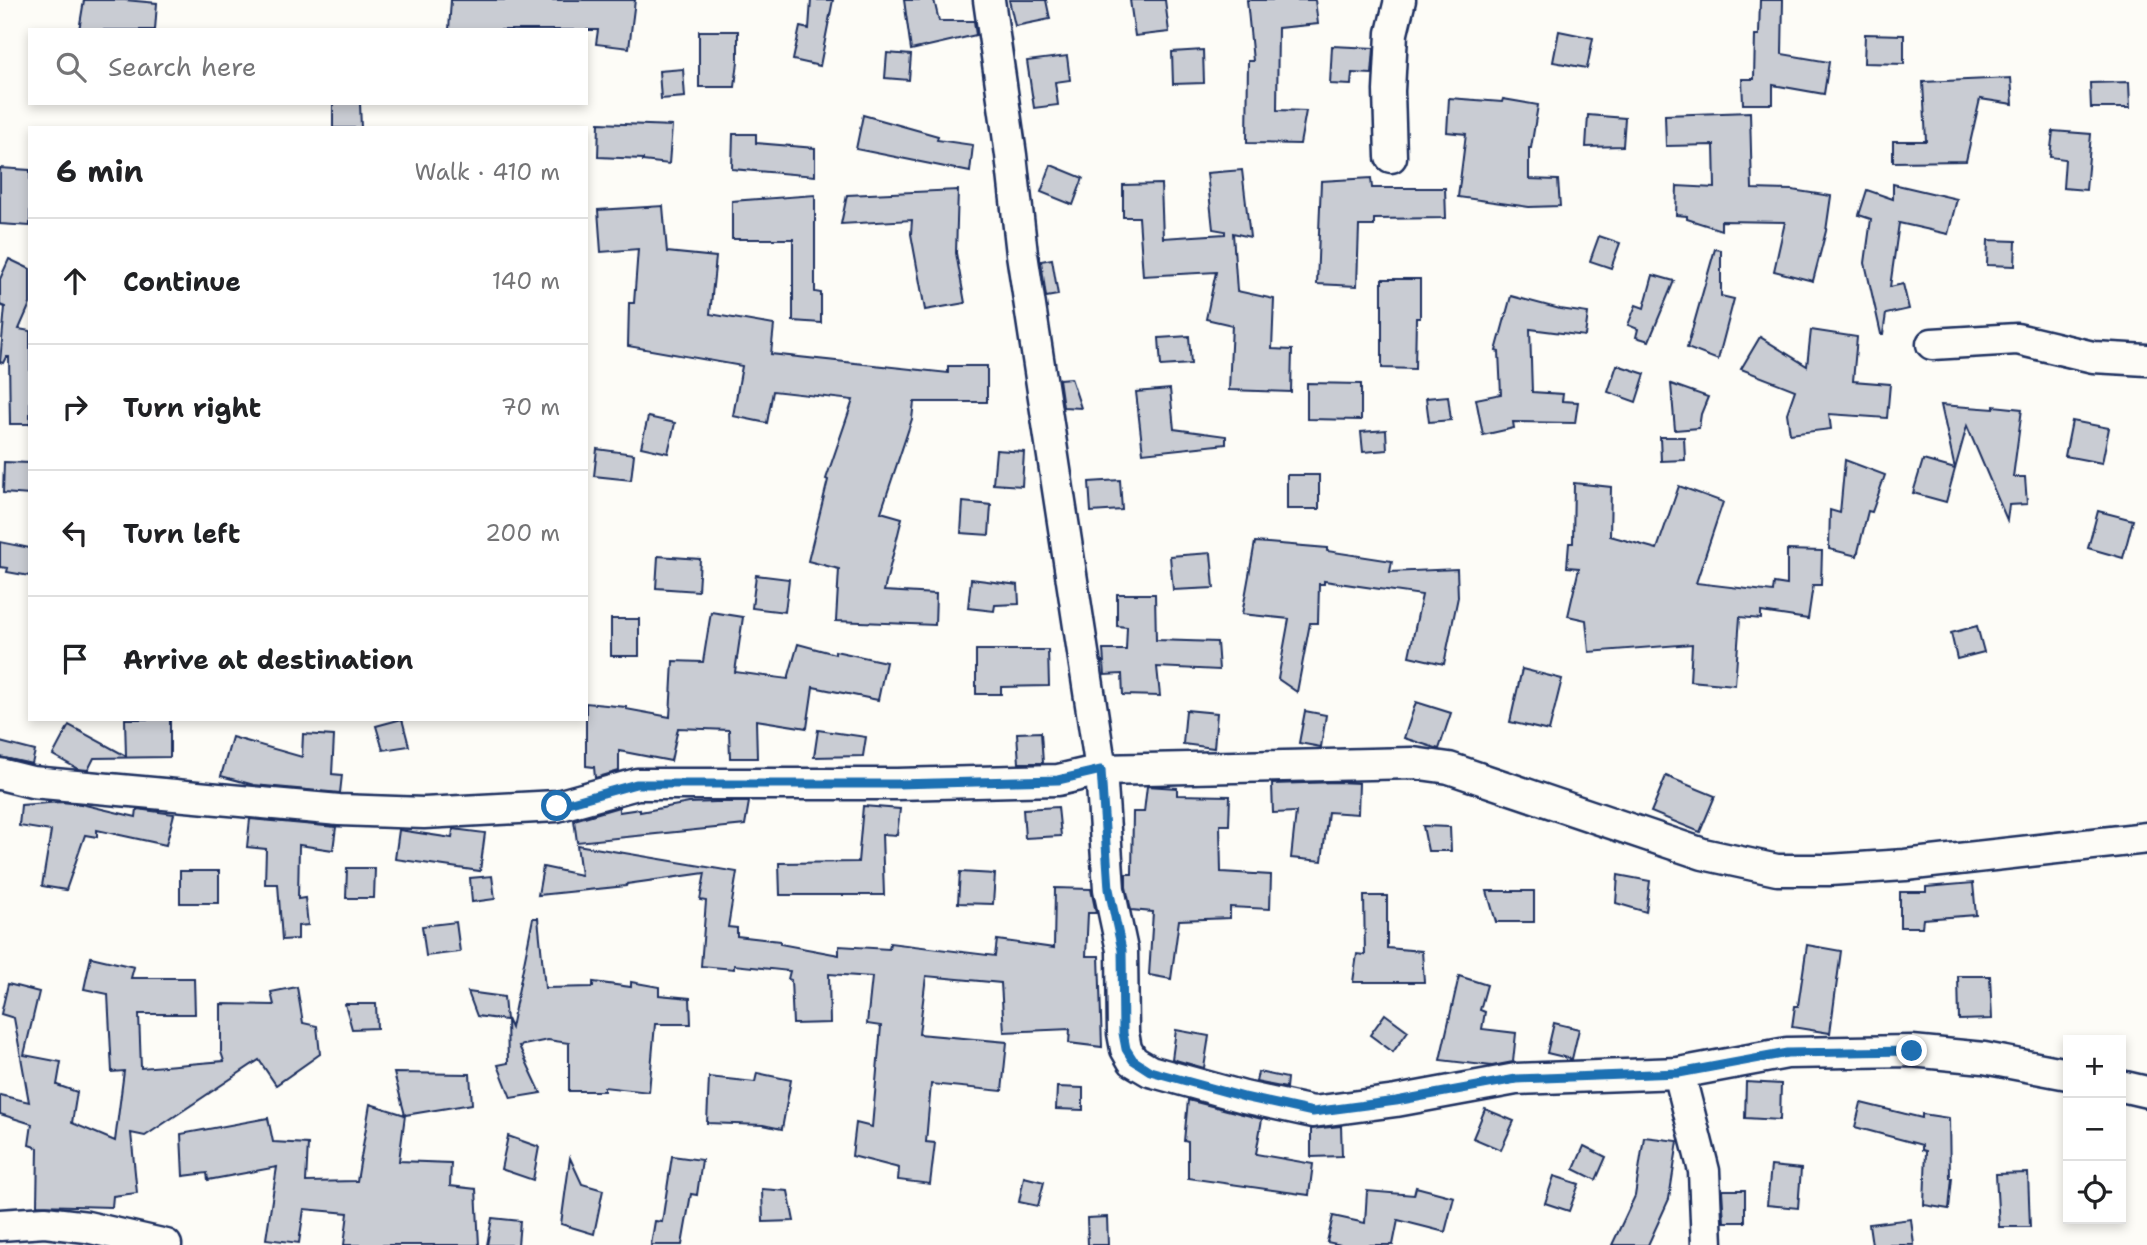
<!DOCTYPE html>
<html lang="en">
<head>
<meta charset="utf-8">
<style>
	body { margin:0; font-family:"Shantell Sans",sans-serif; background:#f2f2f2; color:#202124 }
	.controls { position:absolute; right:21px; bottom:21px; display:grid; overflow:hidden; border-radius:0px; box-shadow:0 4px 10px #0003 }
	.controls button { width:63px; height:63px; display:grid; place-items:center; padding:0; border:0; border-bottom:2px solid #e0e0e0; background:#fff; color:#202124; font:35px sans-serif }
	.stop { position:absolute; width:21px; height:21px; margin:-16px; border:5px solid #1f6fb2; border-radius:50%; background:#fff }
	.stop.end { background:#1f6fb2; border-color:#fff; box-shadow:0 2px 7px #0008 }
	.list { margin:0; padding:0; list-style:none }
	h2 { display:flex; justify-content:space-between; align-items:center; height:91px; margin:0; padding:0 28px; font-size:30px }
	h2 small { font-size:23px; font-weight:400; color:#757577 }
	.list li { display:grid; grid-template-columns:46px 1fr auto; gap:21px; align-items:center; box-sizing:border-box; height:126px; padding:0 28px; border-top:2px solid #e0e0e0 }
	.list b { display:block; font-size:26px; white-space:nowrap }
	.list em { font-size:23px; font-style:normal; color:#757577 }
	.icon { flex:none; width:38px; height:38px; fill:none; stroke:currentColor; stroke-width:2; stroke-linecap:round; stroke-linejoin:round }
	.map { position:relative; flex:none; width:2147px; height:1245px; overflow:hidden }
	.search { position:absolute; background:#fff; box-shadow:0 4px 10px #0003; left:28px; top:28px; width:560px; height:77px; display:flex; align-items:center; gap:18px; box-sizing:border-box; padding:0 24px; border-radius:0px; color:#757577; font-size:26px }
	.panel { position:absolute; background:#fff; box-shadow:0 4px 10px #0003; left:28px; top:126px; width:560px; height:595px; border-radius:0px }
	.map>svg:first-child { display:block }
</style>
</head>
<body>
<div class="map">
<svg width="2147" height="1245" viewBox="0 0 2147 1245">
	<rect width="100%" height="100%" fill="#fdfcf7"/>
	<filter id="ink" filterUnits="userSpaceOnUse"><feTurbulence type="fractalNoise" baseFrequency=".0143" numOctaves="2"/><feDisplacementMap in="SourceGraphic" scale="14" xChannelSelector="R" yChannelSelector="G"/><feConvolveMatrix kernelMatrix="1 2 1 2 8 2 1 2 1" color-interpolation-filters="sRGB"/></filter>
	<g filter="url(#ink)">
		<g fill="#c9ccd3" stroke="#1b2f5e" stroke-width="2">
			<polygon points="84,0 125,0 157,3 155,30 79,30"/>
			<polygon points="451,0 635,0 629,48 596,44 598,30 449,30"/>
			<polygon points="811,0 833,0 820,66 793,60 800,27 809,29"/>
			<polygon points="904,0 934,0 939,21 974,21 976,35 911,50"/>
			<polygon points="1009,0 1046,0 1050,19 1015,26"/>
			<polygon points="1130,0 1165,0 1169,32 1135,36"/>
			<polygon points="1247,0 1315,0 1318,24 1278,28 1277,110 1306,111 1300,144 1247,143 1248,61 1253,61"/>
			<polygon points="1760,0 1783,0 1782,54 1829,62 1824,94 1773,85 1773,104 1743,104 1742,79 1754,79 1755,35 1759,35"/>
			<polygon points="699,31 738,31 738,61 735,87 699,87"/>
			<polygon points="1559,31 1593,38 1587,68 1553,62"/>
			<polygon points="1865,34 1904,35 1904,64 1864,63"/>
			<polygon points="1332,46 1374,48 1372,74 1352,73 1351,85 1330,84"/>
			<polygon points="1203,50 1204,83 1173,84 1172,52"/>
			<polygon points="887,53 911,55 909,80 885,78"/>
			<polygon points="1067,56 1070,80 1055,82 1058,105 1034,108 1027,61"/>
			<polygon points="683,69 685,97 661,99 659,71"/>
			<polygon points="2011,78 2013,104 1980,99 1966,161 1893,162 1893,141 1926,141 1923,82"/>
			<polygon points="2129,82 2130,108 2091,108 2090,83"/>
			<polygon points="1449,98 1502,102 1503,99 1538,105 1531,148 1529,148 1529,179 1558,180 1560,206 1529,207 1458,197 1466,134 1447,132"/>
			<polygon points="333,103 360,103 361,128 333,128"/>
			<polygon points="1750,112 1752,189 1792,190 1831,196 1826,231 1813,281 1774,271 1785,222 1721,221 1721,230 1687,219 1687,216 1676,215 1677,186 1715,188 1714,145 1666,146 1665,115"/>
			<polygon points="863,115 938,136 937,140 973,145 970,172 856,149"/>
			<polygon points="1588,115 1625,118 1623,146 1586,147"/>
			<polygon points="599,123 672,126 669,164 643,161 643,159 598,157"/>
			<polygon points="2053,131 2091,134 2086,190 2063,188 2065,159 2050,157"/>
			<polygon points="733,134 756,134 756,143 815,148 815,176 732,169"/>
			<polygon points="1051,165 1083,178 1073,205 1041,192"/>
			<polygon points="0,168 30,170 30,226 0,224"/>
			<polygon points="1242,170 1250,237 1233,233 1237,291 1274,299 1272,349 1292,350 1291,392 1229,390 1232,325 1206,319 1216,272 1143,276 1139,217 1123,217 1123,185 1161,184 1163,238 1225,234 1225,231 1213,229 1207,173"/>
			<polygon points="1371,178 1372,188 1445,188 1446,218 1374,219 1374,226 1359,226 1357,286 1317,284 1321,181"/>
			<polygon points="1893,184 1957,199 1948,234 1899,223 1890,287 1903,284 1909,309 1886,314 1883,334 1881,334 1865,263 1871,219 1859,215 1867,190 1893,199"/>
			<polygon points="958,190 956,253 965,303 925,310 911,234 912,220 841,224 847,195"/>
			<polygon points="815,195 815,292 821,293 821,323 793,321 793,239 732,239 732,201"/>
			<polygon points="663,206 667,252 716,257 710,314 774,325 771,354 948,373 948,366 987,366 987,402 914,402 912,419 881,512 902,518 884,591 936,594 935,625 836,621 839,569 808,561 828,480 826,479 853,400 773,391 767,423 733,416 742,366 628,346 629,303 634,303 638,249 601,252 598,210"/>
			<polygon points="1599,236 1620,243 1611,268 1590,261"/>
			<polygon points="1988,240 2016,241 2015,266 1987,265"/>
			<polygon points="1715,249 1721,250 1721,296 1734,299 1718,360 1687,348"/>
			<polygon points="9,259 30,269 30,304 19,329 30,331 30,424 10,424 9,357 6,357 3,363 0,362 5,307 0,305 0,279"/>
			<polygon points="1052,259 1058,295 1046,297 1041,261"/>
			<polygon points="1653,275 1674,281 1649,341 1636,337 1638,329 1628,325 1636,305 1644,308"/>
			<polygon points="1382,279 1420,279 1420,318 1416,318 1415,369 1382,368"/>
			<polygon points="1511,296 1560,309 1588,313 1585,336 1530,329 1532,392 1563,394 1562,401 1578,402 1575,423 1513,422 1514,428 1483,435 1476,399 1501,394 1499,352 1496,351"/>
			<polygon points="1811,330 1857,337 1853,381 1890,384 1887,418 1829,414 1831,429 1790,434 1787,413 1795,390 1741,369 1760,337 1807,366"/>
			<polygon points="1189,336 1191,364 1161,366 1159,338"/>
			<polygon points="1617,365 1645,374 1636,402 1608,392"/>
			<polygon points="1071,378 1081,408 1063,407 1059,379"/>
			<polygon points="1307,383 1361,384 1361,420 1307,419"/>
			<polygon points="1671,384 1708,397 1701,414 1699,428 1675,430"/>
			<polygon points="1170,389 1174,429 1226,436 1226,444 1143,453 1136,392"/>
			<polygon points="1448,396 1451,420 1429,422 1426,398"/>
			<polygon points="1941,405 1994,409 1994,406 2022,409 2013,477 2025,477 2027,504 2009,505 2007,520 1967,426 1955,469"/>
			<polygon points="648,417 675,423 668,453 641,447"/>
			<polygon points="2072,421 2109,428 2102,463 2065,456"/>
			<polygon points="1386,430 1387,450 1363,452 1361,432"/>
			<polygon points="1660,437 1684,437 1685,460 1661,461"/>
			<polygon points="597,449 634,454 631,480 594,476"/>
			<polygon points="996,450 1024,452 1022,486 993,484"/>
			<polygon points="1845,460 1885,475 1872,512 1868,511 1857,556 1829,549 1830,510 1840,513"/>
			<polygon points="1923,460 1955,469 1946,502 1913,493"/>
			<polygon points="4,462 30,463 30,495 3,493"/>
			<rect x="1287" y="475" width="32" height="34"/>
			<polygon points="1120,480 1122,510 1091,512 1089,482"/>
			<polygon points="1574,483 1611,487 1610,536 1657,549 1679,486 1723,502 1696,583 1773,592 1774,583 1787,585 1787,550 1822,551 1821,585 1813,585 1808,619 1761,612 1761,619 1740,617 1735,685 1690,681 1692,644 1589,652 1586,620 1568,616 1579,568 1567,567 1569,543 1573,543"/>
			<polygon points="963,502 991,505 989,535 961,533"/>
			<polygon points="2098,511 2133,520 2123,558 2088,548"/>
			<polygon points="0,542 30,548 30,576 7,572 8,568 0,567"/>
			<polygon points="1255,542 1327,548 1327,551 1392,561 1390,572 1457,569 1458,597 1444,664 1409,656 1422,595 1324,581 1324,584 1319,584 1318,623 1310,623 1297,692 1278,679 1289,619 1242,614"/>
			<polygon points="1211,553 1214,588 1173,590 1170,556"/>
			<polygon points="658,556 700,559 698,591 656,588"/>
			<polygon points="756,575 789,579 785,612 752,608"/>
			<polygon points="971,579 1018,585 1019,604 995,605 994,611 968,608"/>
			<polygon points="1117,594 1155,594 1156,640 1217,642 1219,670 1157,667 1160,696 1123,695 1122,674 1105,675 1103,650 1126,650 1127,627 1117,626"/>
			<polygon points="711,612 743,617 735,672 788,679 798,644 835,654 835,651 886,662 878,700 813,687 807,728 756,720 757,758 730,758 729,730 678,728 671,761 619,751 619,771 595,778 594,767 586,766 586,703 626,707 626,709 670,717 673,661 703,662"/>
			<rect x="611" y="619" width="28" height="37"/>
			<polygon points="1977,626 1984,652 1957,659 1951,633"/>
			<polygon points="976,650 1048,650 1049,686 1001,687 1001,694 976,694"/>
			<polygon points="1522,669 1562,679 1549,731 1510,722"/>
			<polygon points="1416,702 1451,713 1439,749 1404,738"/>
			<polygon points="1186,710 1217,713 1214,748 1183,744"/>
			<polygon points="1305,711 1326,715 1321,747 1299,743"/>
			<polygon points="125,719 170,719 170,757 94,758 88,770 78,769 53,755 69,725 126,756"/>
			<polygon points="402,719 409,746 383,750 376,726"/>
			<polygon points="818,730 866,737 863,756 814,757"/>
			<polygon points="1041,732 1043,763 1019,763 1017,733"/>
			<polygon points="303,734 334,736 332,774 342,775 340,793 254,785 221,776 232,737 302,757"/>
			<polygon points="0,742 35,751 32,764 0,757"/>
			<polygon points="1666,776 1715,796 1700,832 1651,812"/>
			<polygon points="1337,782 1359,783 1358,814 1328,812 1322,861 1291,858 1296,812 1273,813 1272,784"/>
			<polygon points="1147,786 1177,788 1177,795 1230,796 1229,825 1220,825 1221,872 1271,875 1270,909 1230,907 1230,918 1179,920 1171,979 1149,975 1153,912 1131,910 1126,887 1126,874 1132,874 1133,812 1144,812"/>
			<polygon points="61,802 81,804 136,817 137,809 174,814 166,845 97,830 97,837 85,835 66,890 42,886 51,831 19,826 21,805"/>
			<polygon points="716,802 749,802 745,825 577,842 574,820 619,807 619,812 640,809 640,812 689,803"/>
			<polygon points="863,806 900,809 897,835 882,834 884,895 780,895 779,863 858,862"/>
			<polygon points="1058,807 1061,836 1025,838 1023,809"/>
			<polygon points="250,819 336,827 333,850 299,845 298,899 305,898 308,925 298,926 298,939 282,940 278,884 265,884 266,849 247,847"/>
			<polygon points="1423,826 1450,827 1451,851 1428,851"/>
			<polygon points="453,829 485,833 480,871 395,859 399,830 452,838"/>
			<polygon points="577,845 737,872 728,927 737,928 737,936 780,941 780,944 839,955 839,946 889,949 890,943 995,956 997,940 1054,948 1055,888 1091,889 1096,913 1088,913 1086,956 1099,956 1102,1047 1069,1043 1070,1029 1004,1032 1001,983 926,976 919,1034 1007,1042 1002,1091 931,1084 926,1142 935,1143 930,1184 898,1180 899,1168 852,1156 856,1123 872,1127 881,1026 867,1024 872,977 829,974 830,1023 793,1024 791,980 788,979 790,971 734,965 734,969 701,966 706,901 700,900 705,873 627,884 626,886 538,895 543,867 581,875"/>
			<polygon points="347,868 375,868 374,898 346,898"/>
			<rect x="180" y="871" width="39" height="32"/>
			<polygon points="960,872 995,874 993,904 958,903"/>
			<polygon points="1618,875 1650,881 1646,912 1616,903"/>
			<polygon points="492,876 495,899 472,902 470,878"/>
			<polygon points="1973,883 1976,915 1923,919 1922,927 1900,927 1900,892 1926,892 1926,887"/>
			<polygon points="1487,891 1534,891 1534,922 1496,922"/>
			<polygon points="1364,896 1387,896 1387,948 1422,951 1424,982 1353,982 1357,954 1365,955"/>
			<polygon points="533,918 538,918 545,988 593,987 593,982 631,987 631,982 659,987 659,995 690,998 691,1024 655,1024 649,1092 604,1087 604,1091 569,1091 569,1043 548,1040 519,1046 541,1093 511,1098 498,1065 508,1063 507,1019 511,1028"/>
			<polygon points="456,922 460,952 426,956 422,926"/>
			<polygon points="1807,945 1841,951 1830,1033 1792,1027 1795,1006 1798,1006"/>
			<polygon points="91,957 134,967 131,978 194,978 195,1014 139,1014 141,1068 224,1061 221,1052 221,1004 274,1005 271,992 297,987 303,1023 317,1026 320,1054 276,1085 259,1060 145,1136 131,1133 137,1193 113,1196 112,1207 37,1205 38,1148 29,1145 32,1124 0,1114 0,1095 29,1102 14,1018 1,1014 8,984 39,992 24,1055 61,1062 57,1085 77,1092 72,1123 115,1141 124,1071 112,1072 108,994 84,989"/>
			<polygon points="1459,976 1487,985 1480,1010 1485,1012 1482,1029 1516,1033 1513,1062 1492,1066 1440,1060"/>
			<polygon points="1958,976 1990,976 1992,1019 1959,1020"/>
			<polygon points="468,992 504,997 506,1020 477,1016"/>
			<polygon points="345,1004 376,1004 377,1028 352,1029"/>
			<polygon points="1385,1014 1408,1031 1393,1052 1370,1035"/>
			<polygon points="1554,1023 1579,1029 1572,1059 1547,1053"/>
			<polygon points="1176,1030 1209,1036 1204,1068 1172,1059"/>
			<polygon points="1258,1072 1287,1078 1286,1088 1256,1082"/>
			<polygon points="394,1073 470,1074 472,1104 405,1115"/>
			<polygon points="757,1073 791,1080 782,1129 763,1125 707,1123 709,1077 755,1082"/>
			<polygon points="1746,1082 1781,1084 1780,1120 1745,1118"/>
			<polygon points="1057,1087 1083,1088 1083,1110 1056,1109"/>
			<polygon points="1188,1100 1262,1119 1256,1154 1313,1164 1309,1195 1188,1178 1188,1142 1184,1141"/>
			<polygon points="1861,1103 1922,1118 1922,1114 1949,1118 1950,1178 1952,1178 1949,1209 1924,1205 1926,1151 1922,1150 1922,1145 1855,1127"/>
			<polygon points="370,1104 405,1115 399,1161 451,1163 450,1186 476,1189 479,1245 344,1245 348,1213 304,1209 299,1243 266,1239 277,1167 208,1180 207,1173 183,1176 181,1134 268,1118 273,1142 308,1144 306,1182 357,1181"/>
			<polygon points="1485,1109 1514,1121 1501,1150 1473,1138"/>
			<polygon points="1341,1126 1342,1156 1311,1157 1311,1129"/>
			<polygon points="508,1136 539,1147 533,1180 501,1169"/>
			<polygon points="1644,1137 1678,1141 1669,1199 1648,1245 1612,1245 1635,1196"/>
			<polygon points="1584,1146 1606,1157 1596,1180 1574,1169"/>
			<polygon points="672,1156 702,1160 697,1195 691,1194 682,1245 651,1245 655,1221 662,1222"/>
			<polygon points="570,1158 582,1184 603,1190 594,1234 561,1224"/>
			<polygon points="1771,1166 1801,1169 1798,1208 1767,1205"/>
			<polygon points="2028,1173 2030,1227 1999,1227 1996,1174"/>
			<polygon points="1554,1176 1579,1184 1569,1211 1545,1203"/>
			<polygon points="1024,1177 1044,1182 1038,1206 1019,1202"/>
			<polygon points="1416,1187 1454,1197 1445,1232 1398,1220 1393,1245 1341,1245 1327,1242 1333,1216 1365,1223 1367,1191 1414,1195"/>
			<polygon points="762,1189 788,1191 794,1221 763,1222"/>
			<polygon points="1722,1190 1745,1190 1745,1222 1724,1222"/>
			<polygon points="1107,1217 1108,1245 1088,1245 1087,1218"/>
			<polygon points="492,1218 520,1221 518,1245 487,1245"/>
			<polygon points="1911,1219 1914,1245 1872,1245 1869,1224"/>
		</g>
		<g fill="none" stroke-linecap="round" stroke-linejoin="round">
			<g stroke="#1b2f5e" stroke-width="35">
				<g id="street">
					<polyline points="989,0 1011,155 1022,254 1101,770 1109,889 1122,950 1123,1033 1126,1049 1133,1061 1150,1071 1244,1097 1313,1112 1396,1101 1516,1079 1679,1073 1787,1053 1912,1051 1984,1058 2068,1074"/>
					<polyline points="1391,157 1389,91 1392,33 1400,0"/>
					<polyline points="1932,344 2017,339 2093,357 2147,360"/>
					<polyline points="0,774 32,782 339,810 424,813 557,806 637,784 897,784 1058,780 1101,770 1413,763 1449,768 1703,854 1777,870 1829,870 1905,865 2147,838"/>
					<polyline points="1679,1073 1704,1171 1707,1245"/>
					<polyline points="2121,1086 2147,1092"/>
					<polyline points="0,1225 45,1222 87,1227 166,1245"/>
				</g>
			</g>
			<use href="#street" stroke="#fdfcf7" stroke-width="30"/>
		</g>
	</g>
	<g fill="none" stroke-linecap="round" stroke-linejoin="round" filter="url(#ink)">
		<polyline stroke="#1f6fb2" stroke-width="9" points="557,806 636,784 897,784 1058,780 1101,770 1109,889 1122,950 1123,1033 1126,1049 1133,1060 1150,1071 1244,1097 1313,1112 1396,1101 1516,1079 1679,1073 1787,1053 1912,1051"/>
	</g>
</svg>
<div class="controls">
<button>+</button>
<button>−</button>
<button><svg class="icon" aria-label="locate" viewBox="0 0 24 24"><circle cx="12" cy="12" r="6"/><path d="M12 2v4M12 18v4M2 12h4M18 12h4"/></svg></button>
</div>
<div class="stop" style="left:557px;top:806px"></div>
<div class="stop end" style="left:1912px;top:1051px"></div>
<div class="search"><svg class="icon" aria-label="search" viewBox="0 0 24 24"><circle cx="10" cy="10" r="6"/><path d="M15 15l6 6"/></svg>Search here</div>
<section class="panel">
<h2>6 min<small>Walk · 410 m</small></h2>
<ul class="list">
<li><svg class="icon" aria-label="ahead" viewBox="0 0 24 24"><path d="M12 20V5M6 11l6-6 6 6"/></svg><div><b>Continue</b></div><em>140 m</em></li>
<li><svg class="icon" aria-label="right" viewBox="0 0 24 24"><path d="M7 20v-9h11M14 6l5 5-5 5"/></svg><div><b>Turn right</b></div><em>70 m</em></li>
<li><svg class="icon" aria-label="left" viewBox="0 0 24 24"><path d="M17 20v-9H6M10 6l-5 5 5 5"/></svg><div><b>Turn left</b></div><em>200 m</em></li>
<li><svg class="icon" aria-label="arrive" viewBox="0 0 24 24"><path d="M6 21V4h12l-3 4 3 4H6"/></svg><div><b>Arrive at destination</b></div></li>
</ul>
</section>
</div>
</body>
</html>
